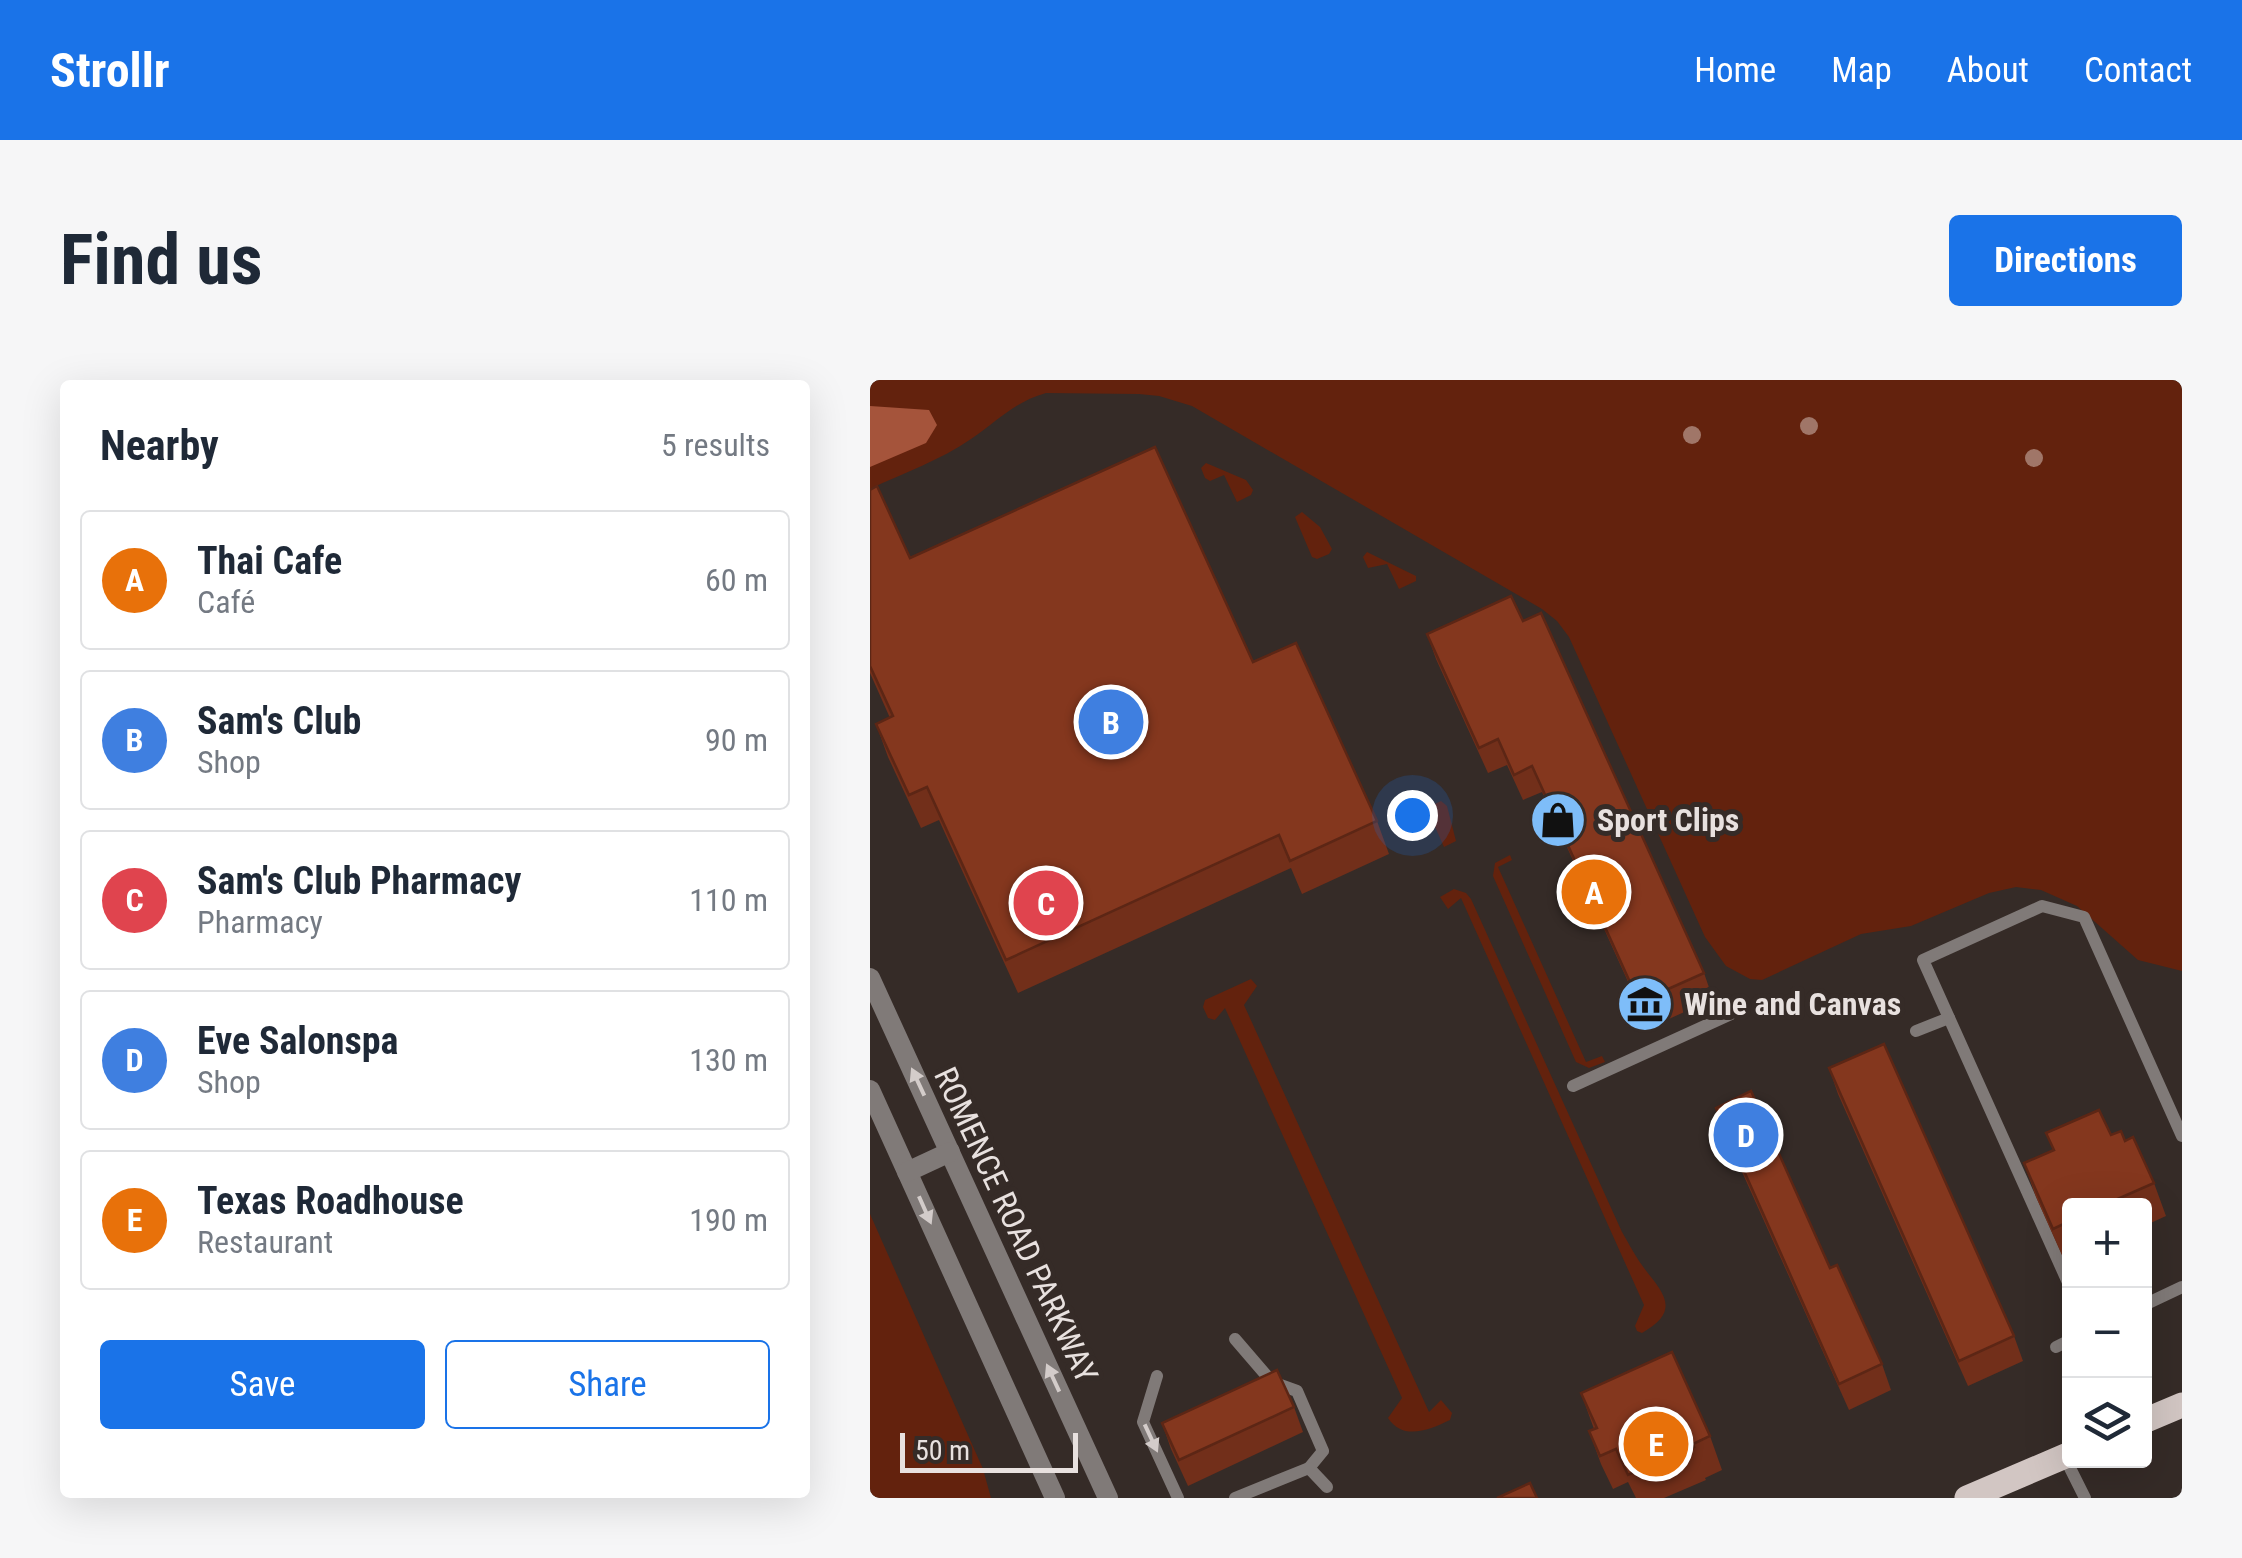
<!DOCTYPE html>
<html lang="en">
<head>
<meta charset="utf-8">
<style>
	body { margin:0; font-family:"Roboto Condensed",sans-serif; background:#f6f6f7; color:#1f2937 }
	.controls { position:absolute; right:30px; bottom:30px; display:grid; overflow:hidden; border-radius:10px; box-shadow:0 10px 40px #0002 }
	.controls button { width:90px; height:90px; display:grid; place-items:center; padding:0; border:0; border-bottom:2px solid #e0e1e3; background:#fff; color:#1f2937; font:50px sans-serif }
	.scale { position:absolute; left:30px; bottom:25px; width:178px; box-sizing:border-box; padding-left:10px; border:5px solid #e8e1df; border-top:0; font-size:28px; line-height:35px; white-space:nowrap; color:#e8e1df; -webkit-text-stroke:8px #352b27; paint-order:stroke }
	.you { position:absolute; left:542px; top:435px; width:35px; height:35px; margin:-25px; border:8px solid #fff; border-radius:50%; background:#1a73e8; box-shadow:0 0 0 15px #1a73e833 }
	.badge { display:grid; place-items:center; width:65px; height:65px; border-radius:50%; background:#1a73e8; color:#fff; font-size:32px; font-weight:700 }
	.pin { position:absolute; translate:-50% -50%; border:5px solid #fff; box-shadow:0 2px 10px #0006 }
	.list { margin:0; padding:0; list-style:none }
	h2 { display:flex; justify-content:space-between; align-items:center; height:130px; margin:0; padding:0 40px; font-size:42px }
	h2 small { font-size:32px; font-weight:400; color:#747a83 }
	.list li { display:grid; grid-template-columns:65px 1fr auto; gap:30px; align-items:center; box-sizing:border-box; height:140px; margin:0 20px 20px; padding:0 20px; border:2px solid #e0e1e3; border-radius:10px }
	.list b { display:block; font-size:38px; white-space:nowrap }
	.list p { margin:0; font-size:32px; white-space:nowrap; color:#747a83 }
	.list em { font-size:32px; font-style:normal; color:#747a83 }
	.actions { display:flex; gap:20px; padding:30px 40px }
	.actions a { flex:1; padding:22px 0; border:2px solid #1a73e8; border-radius:10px; text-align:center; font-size:35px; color:#1a73e8 }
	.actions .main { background:#1a73e8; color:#fff }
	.icon { flex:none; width:55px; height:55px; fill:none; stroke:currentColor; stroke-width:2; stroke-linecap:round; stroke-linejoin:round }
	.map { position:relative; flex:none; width:1312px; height:1118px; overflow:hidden; border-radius:10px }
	header { display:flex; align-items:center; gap:60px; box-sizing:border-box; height:140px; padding:0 50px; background:#1a73e8; color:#fff }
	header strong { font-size:48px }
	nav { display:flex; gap:55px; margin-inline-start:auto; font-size:35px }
	.intro { display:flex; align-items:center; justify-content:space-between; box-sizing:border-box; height:240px; padding:0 60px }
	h1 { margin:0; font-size:70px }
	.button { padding:25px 45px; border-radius:10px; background:#1a73e8; color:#fff; font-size:35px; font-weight:700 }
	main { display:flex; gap:60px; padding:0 60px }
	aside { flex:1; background:#fff; border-radius:10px; box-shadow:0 10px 40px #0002 }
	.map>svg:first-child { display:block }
</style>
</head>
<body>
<header>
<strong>Strollr</strong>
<nav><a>Home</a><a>Map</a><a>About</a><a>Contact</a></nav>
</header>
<div class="intro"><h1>Find us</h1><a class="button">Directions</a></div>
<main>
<aside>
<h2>Nearby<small>5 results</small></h2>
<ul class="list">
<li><span class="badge" style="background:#e8710a">A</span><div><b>Thai Cafe</b><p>Café</p></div><em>60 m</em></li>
<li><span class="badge" style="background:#3f7fe0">B</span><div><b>Sam's Club</b><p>Shop</p></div><em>90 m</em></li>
<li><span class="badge" style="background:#e0444e">C</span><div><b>Sam's Club Pharmacy</b><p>Pharmacy</p></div><em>110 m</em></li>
<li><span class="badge" style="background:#3f7fe0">D</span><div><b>Eve Salonspa</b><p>Shop</p></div><em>130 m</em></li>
<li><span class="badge" style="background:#e8710a">E</span><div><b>Texas Roadhouse</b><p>Restaurant</p></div><em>190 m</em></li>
</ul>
<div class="actions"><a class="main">Save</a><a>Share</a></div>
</aside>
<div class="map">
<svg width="1312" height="1118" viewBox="0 0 1312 1118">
	<rect width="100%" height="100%" fill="#352b27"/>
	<g fill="#63220d">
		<path d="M0 0H1312V591L1268 580 1207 526 1171 510 1146 507 1119 513 1041 546 991 554 892 600 880 599 856 586 835 557 699 257 687 241 672 229 322 26 289 16 269 14 176 13C144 22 128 41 101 59 71 80 33 93 0 109Z"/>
		<polygon points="336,83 376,100 383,110 381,115 367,122 354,95 340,101 335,98 331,88"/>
		<polygon points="432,132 450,147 462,169 459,174 447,179 442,177 425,137"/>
		<polygon points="497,172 546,196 546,201 529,209 517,184 498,188 493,177"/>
		<polygon points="571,421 577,426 586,461 574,467 558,431 559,427"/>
		<polygon points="640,475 642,480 628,487 716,682 732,676 735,682 719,688 706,682 623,496 625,483"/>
		<path d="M584 509 596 513 601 519 752 852C758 862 763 872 769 881 787 908 817 928 772 953L767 951 765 946 774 925 591 518 578 529 570 517Z"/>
		<path d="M381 599 387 606 374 625 559 1032 571 1020 582 1033 580 1040C559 1050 533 1061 518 1038L532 1018 355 628 345 640 338 638 333 627 335 620Z"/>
		<polygon points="0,834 113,1089 121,1118 0,1118"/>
	</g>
	<polygon fill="#a5543b" points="0,26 59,30 67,45 56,63 0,87"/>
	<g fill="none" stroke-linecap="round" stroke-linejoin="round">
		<g stroke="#807a78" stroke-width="12">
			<polyline points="1046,651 1079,638"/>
			<polyline points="703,706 861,634"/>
			<polyline points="1200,907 1053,580 1172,526 1214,537 1312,756"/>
			<polyline points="1274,925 1312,907"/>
			<polyline points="365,959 402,1002 427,1011 453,1071 439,1088"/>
			<polyline points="1186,967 1200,960"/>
			<polyline points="287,996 273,1042 308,1118"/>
			<polyline points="1194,1076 1215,1118"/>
			<polyline points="365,1118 439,1088 457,1107"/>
		</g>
		<g stroke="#807a78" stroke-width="20">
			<polyline points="0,598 238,1118"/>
			<polyline points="0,710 185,1118"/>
			<polyline points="37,792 80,772"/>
		</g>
		<g stroke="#d2c6c3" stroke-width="25">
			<polyline points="1274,1041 1312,1025"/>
			<polyline points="1097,1118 1200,1074"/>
		</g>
	</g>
	<g fill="#a07668">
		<circle cx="939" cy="46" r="9"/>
		<circle cx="822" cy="55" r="9"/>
		<circle cx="1164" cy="78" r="9"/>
	</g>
	<g fill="#722f1a">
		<polygon points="0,110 40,178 383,282 507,441 519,474 432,514 421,488 148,613 69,440 51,448 18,377 6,344 20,338 0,293"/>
		<polygon points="653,241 834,593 843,619 779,648 672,412 653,420 637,385 618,393 566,279 557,254"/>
		<polygon points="959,688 1144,956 1153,981 1098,1006 968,714"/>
		<polygon points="846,728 960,888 1012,984 1021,1010 979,1030 855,754"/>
		<polygon points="1176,753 1241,755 1255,761 1284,803 1296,836 1274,846 1274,826 1200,826 1200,880 1195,882 1166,817 1154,783 1183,770"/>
		<polygon points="711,1013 840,1056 852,1090 835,1098 836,1100 794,1118 766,1118 758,1102 743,1109 731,1084 719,1051 724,1049"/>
		<polygon points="424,1027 433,1052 318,1106 301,1069 292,1043"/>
	</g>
	<g fill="#84371e" stroke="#5c2615" stroke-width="2.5">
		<polygon points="285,67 383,282 426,263 507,441 420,481 409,455 136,580 57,407 39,415 6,344 23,336 0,286 0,110 7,106 40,178"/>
		<polygon points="641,216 653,241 671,233 834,593 769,622 662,386 644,395 628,359 609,368 557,254"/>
		<polygon points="1014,664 1144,956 1089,981 959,688"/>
		<polygon points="881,711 960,888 967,885 1012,984 969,1004 846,728"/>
		<polygon points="1229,730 1241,755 1251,751 1255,761 1263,757 1284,803 1243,821 1245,826 1200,826 1200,841 1183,849 1154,783 1184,770 1176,753"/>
		<polygon points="802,972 840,1056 823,1064 824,1067 758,1095 746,1069 730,1076 719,1051 727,1048 711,1013"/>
		<polygon points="407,990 424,1027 309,1080 292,1043"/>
		<polygon points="660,1103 667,1118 627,1118"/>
	</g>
	<defs><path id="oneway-solid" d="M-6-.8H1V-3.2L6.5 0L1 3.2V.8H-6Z" transform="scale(2.5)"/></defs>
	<g fill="#d3ccca">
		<use href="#oneway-solid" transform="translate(48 702) rotate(-115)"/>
		<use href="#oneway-solid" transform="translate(55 830) rotate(66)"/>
		<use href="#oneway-solid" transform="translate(183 998) rotate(-115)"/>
		<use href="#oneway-solid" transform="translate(281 1058) rotate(65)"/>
	</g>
	<defs>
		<g id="shop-disc" transform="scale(2.875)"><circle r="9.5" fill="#7ebdf9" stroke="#352b27"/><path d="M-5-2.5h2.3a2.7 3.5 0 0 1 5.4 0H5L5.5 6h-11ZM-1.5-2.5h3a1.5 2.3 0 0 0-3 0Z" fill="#111"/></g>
		<g id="museum-disc" transform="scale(2.875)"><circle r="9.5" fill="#7ebdf9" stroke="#352b27"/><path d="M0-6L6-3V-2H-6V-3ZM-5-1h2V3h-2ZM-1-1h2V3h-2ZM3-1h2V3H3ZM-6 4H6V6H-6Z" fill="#111"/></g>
	</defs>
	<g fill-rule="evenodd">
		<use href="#shop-disc" x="688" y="440"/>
		<use href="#museum-disc" x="775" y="624"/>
	</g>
	<g text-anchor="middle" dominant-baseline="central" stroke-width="10" stroke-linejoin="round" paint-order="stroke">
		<g font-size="32" font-weight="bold" fill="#e8e1df" stroke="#352b27" text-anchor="start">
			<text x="727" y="440">Sport Clips</text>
			<text x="814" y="624">Wine and Canvas</text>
		</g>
		<g font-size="32" fill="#e8e1df" stroke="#352b27">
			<text transform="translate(146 845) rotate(65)">ROMENCE ROAD PARKWAY</text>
		</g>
	</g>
</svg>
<div class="controls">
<button>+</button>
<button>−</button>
<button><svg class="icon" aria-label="layers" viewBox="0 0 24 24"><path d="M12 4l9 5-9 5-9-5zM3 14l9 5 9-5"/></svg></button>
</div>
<div class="scale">50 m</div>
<div class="you"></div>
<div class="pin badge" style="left:724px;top:512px;background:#e8710a">A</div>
<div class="pin badge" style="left:241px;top:342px;background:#3f7fe0">B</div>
<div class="pin badge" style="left:176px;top:523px;background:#e0444e">C</div>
<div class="pin badge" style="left:876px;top:755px;background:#3f7fe0">D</div>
<div class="pin badge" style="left:786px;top:1064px;background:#e8710a">E</div>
</div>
</main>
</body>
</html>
